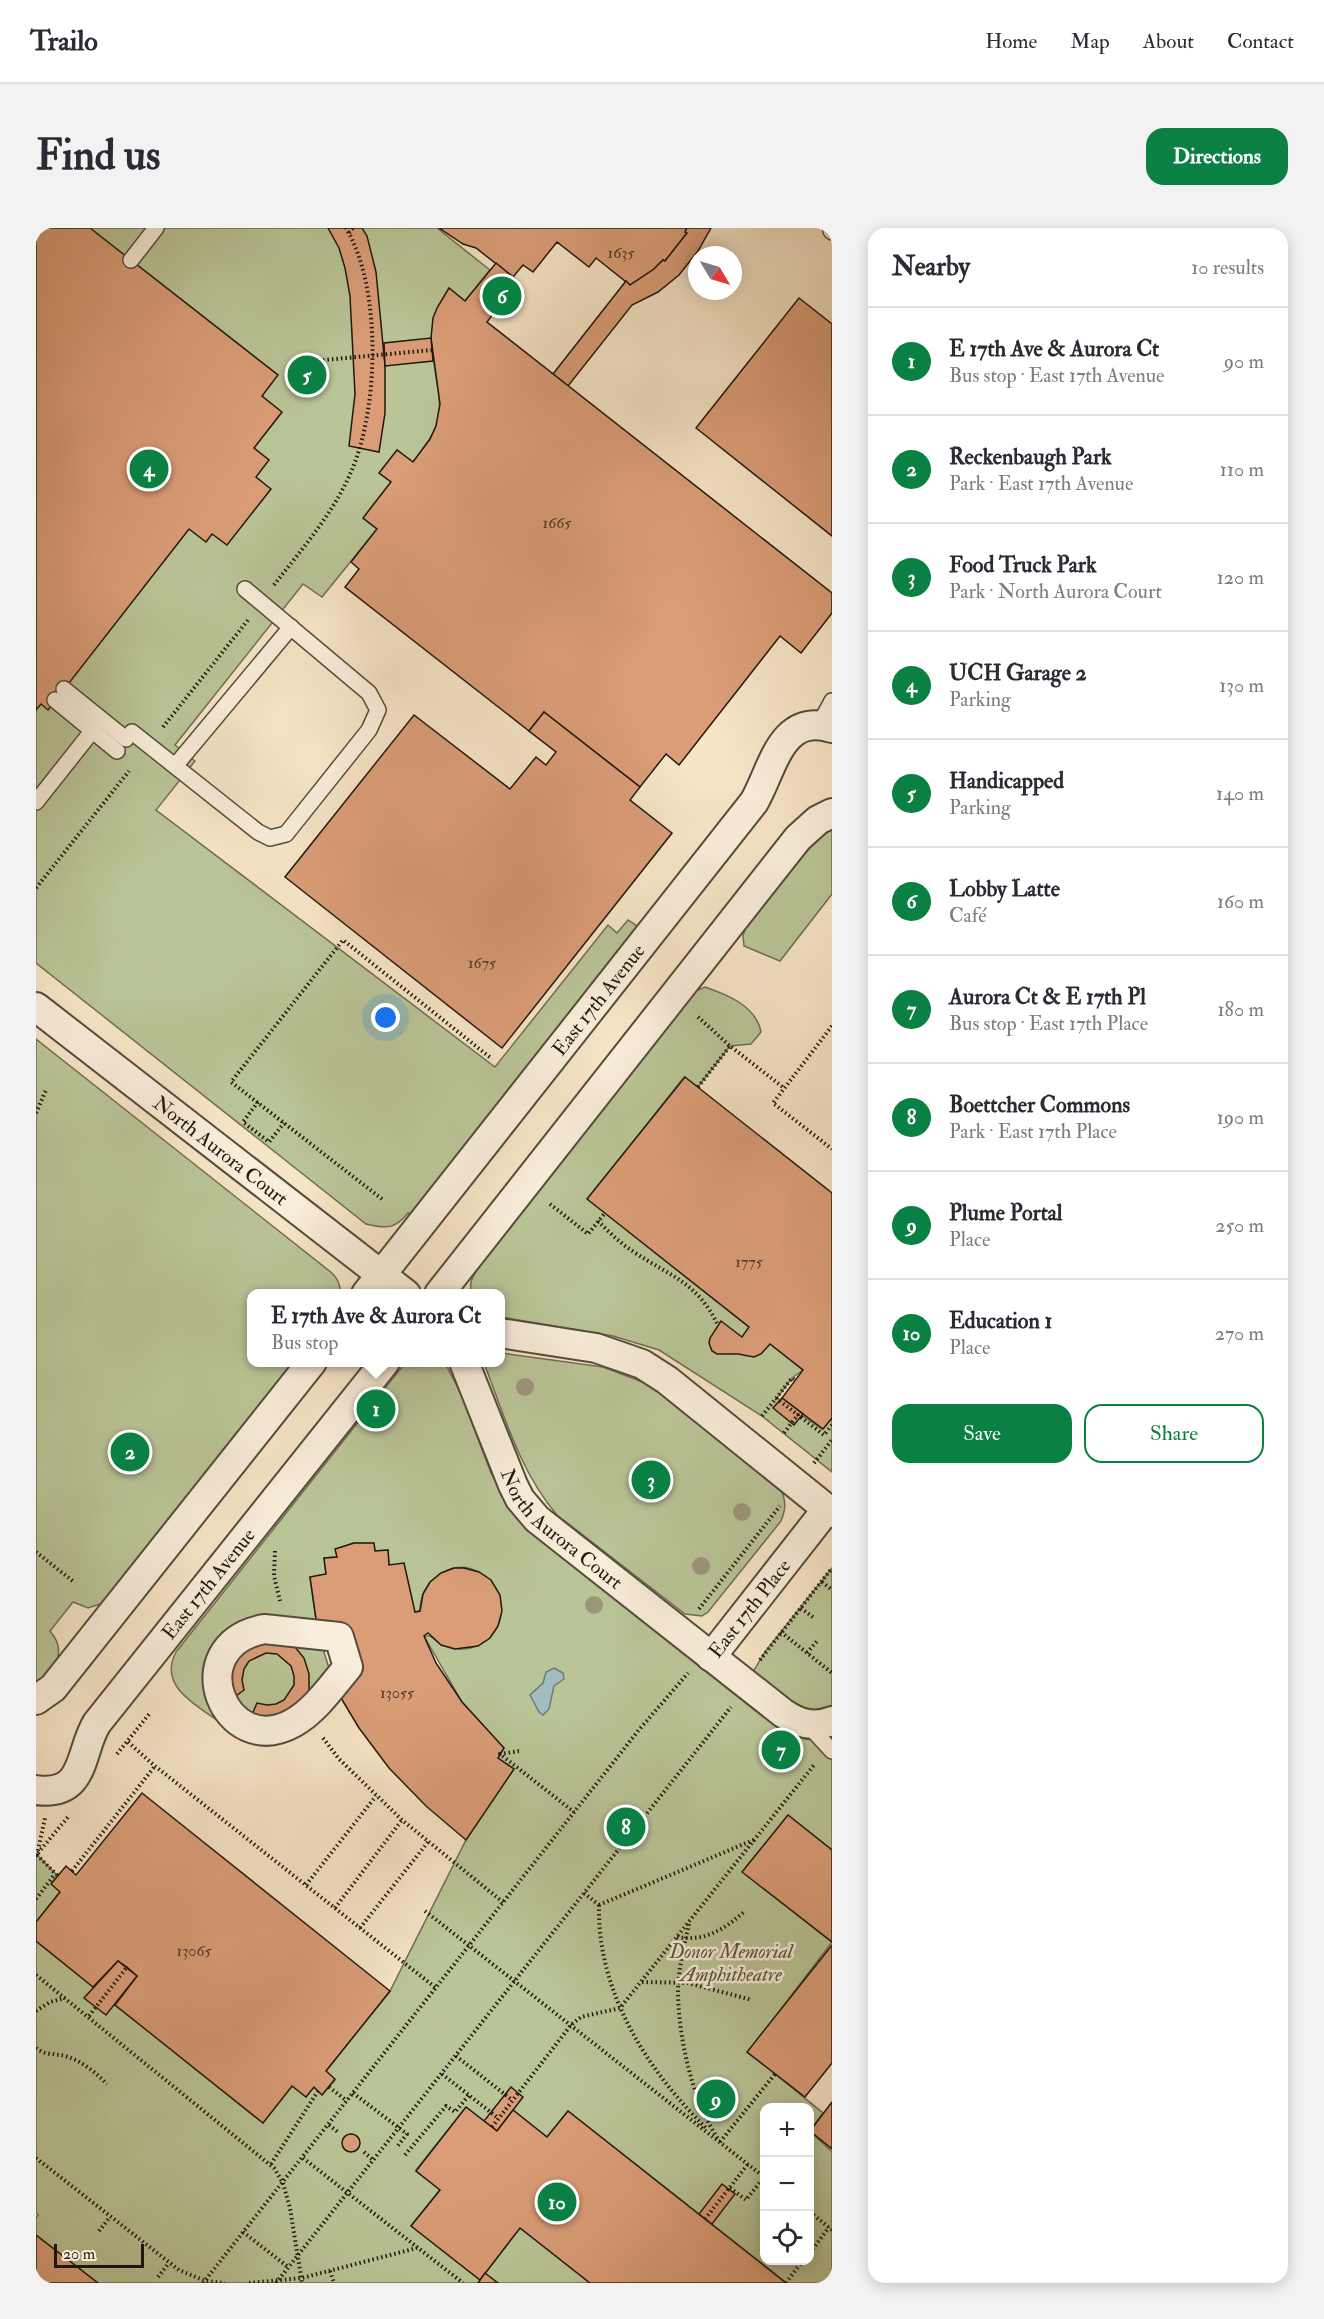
<!DOCTYPE html>
<html lang="en">
<head>
<meta charset="utf-8">
<style>
	body { margin:0; font-family:"IM FELL Double Pica",serif; background:#f2f2f3; color:#2b2b33 }
	.controls { position:absolute; right:18px; bottom:18px; display:grid; overflow:hidden; border-radius:12px; box-shadow:0 3px 15px #0003 }
	.controls button { width:54px; height:54px; display:grid; place-items:center; padding:0; border:0; border-bottom:2px solid #e1e1e2; background:#fff; color:#2b2b33; font:30px sans-serif }
	.compass { position:absolute; left:652px; top:18px; width:54px; height:54px; border-radius:50%; background:#fff; box-shadow:0 3px 15px #0003; rotate:128deg }
	.scale { position:absolute; left:18px; bottom:15px; width:90px; box-sizing:border-box; padding-left:6px; border:3px solid #20180e; border-top:0; font-size:16px; line-height:21px; white-space:nowrap; color:#20180e; -webkit-text-stroke:4px #f9eedb; paint-order:stroke }
	.you { position:absolute; left:350px; top:790px; width:21px; height:21px; margin:-15px; border:4px solid #fff; border-radius:50%; background:#1a73e8; box-shadow:0 0 0 9px #1a73e833 }
	.badge { display:grid; place-items:center; width:39px; height:39px; border-radius:50%; background:#0b8043; color:#fff; font-size:20px; font-weight:700 }
	.pin { position:absolute; translate:-50% -50%; border:3px solid #fff; box-shadow:0 2px 6px #0006 }
	.popup { position:absolute; left:211px; top:1061px; width:258px; height:78px; box-sizing:border-box; display:grid; place-content:center; border-radius:12px; background:#fff; filter:drop-shadow(0 2px 4px #0005); font-size:20px; white-space:nowrap; color:#7c7c81 }
	.popup b { font-size:22px; color:#2b2b33 }
	.popup::after { content:''; position:absolute; left:50%; top:100%; margin-left:-12px; border:12px solid transparent; border-top-color:#fff }
	.list { margin:0; padding:0; list-style:none }
	h2 { display:flex; justify-content:space-between; align-items:center; height:78px; margin:0; padding:0 24px; font-size:26px }
	h2 small { font-size:20px; font-weight:400; color:#7c7c81 }
	.list li { display:grid; grid-template-columns:39px 1fr auto; gap:18px; align-items:center; box-sizing:border-box; height:108px; padding:0 24px; border-top:2px solid #e1e1e2 }
	.list b { display:block; font-size:22px; white-space:nowrap }
	.list p { margin:0; font-size:20px; white-space:nowrap; color:#7c7c81 }
	.list em { font-size:20px; font-style:normal; color:#7c7c81 }
	.actions { display:flex; gap:12px; padding:18px 24px }
	.actions a { flex:1; padding:14px 0; border:2px solid #0b8043; border-radius:18px; text-align:center; font-size:21px; color:#0b8043 }
	.actions .main { background:#0b8043; color:#fff }
	.icon { flex:none; width:33px; height:33px; fill:none; stroke:currentColor; stroke-width:2; stroke-linecap:round; stroke-linejoin:round }
	.map { position:relative; flex:none; width:796px; height:2055px; overflow:hidden; border-radius:18px }
	header { display:flex; align-items:center; gap:36px; box-sizing:border-box; height:84px; padding:0 30px; background:#fff; border-bottom:2px solid #e1e1e2 }
	header strong { font-size:28px }
	nav { display:flex; gap:33px; margin-inline-start:auto; font-size:21px }
	.intro { display:flex; align-items:center; justify-content:space-between; box-sizing:border-box; height:144px; padding:0 36px }
	h1 { margin:0; font-size:42px }
	.button { padding:15px 27px; border-radius:18px; background:#0b8043; color:#fff; font-size:21px; font-weight:700 }
	main { display:flex; gap:36px; padding:0 36px }
	aside { flex:1; background:#fff; border-radius:18px; box-shadow:0 3px 15px #0003 }
	.map>svg:first-child { display:block }
</style>
</head>
<body>
<header>
<strong>Trailo</strong>
<nav><a>Home</a><a>Map</a><a>About</a><a>Contact</a></nav>
</header>
<div class="intro"><h1>Find us</h1><a class="button">Directions</a></div>
<main>
<div class="map">
<svg width="796" height="2055" viewBox="0 0 796 2055">
	<rect width="100%" height="100%" fill="#f6e5c7"/>
	<filter id="stains"><feTurbulence type="fractalNoise" baseFrequency=".00333" numOctaves="4"/><feColorMatrix values="0 0 0 0 .2 0 0 0 0 .09 0 0 0 0 .02 0 0 0 .5 -.17"/></filter>
	<radialGradient id="worn" r=".72"><stop offset=".6" stop-color="#630" stop-opacity="0"/><stop offset="1" stop-color="#630" stop-opacity=".3"/></radialGradient>
	<g fill="#bac597" stroke="#6d6e52" stroke-width="1.5">
		<path d="M0 0H401L454 42 429 73 413 61C391 91 394 113 400 149 402 161 405 173 403 186 400 205 389 219 377 234L361 222 344 244 355 254 327 290 341 301 286 369 267 356 139 517 159 533 120 582 459 839 572 697 581 705 592 692 601 698 375 986 372 985C359 1001 351 1001 330 996L0 735Z"/>
		<path d="M796 600V666L744 733 708 718C708 717 707 709 707 708 710 690 779 610 796 600Z"/>
		<path d="M669 759C692 767 720 778 725 804L715 816 694 818 662 859 648 849 552 971 767 1142 756 1150 741 1170 786 1201 796 1190V1244L726 1188 623 1122 577 1108 465 1089 464 1066 436 1065C432 1055 437 1048 443 1039L657 764Z"/>
		<path d="M0 811 296 1045C301 1050 305 1058 304 1066H216V1134L258 1135 70 1374 52 1380 37 1374 14 1403C32 1424 19 1441 0 1455Z"/>
		<path d="M465 1125 567 1139 612 1156 745 1261C750 1273 750 1281 745 1293L672 1384 666 1388 649 1386 521 1287C484 1244 468 1187 448 1135L464 1134Z"/>
		<path d="M369 1135H409L425 1166 455 1245 478 1286 703 1467 729 1424 796 1340V1622L752 1587 707 1644 796 1714 712 1824 787 1885 774 1903V1880H728V2032H774V1903L796 1924V2055H751L532 1883 511 1909 477 1882 461 1903 430 1879 380 1942 404 1962 375 1998 444 2052 484 2000 554 2055H62L0 2007V1990L2 1987 0 1985V1713L227 1895 256 1858 270 1869 278 1859 286 1867 299 1852 290 1843 354 1763 430 1612 478 1541 462 1530 468 1520 426 1474 388 1408H394C407 1419 422 1426 440 1418 496 1393 447 1313 402 1348 390 1356 384 1369 384 1383L379 1384 353 1337 352 1322 339 1323 338 1316 318 1315 300 1321 301 1329 288 1330 290 1346 274 1349 282 1405 298 1456 247 1500 191 1486 182 1493C159 1476 122 1458 140 1424Z"/>
		<polygon points="0,1626 22,1648 24,1664 0,1694"/>
	</g>
	<polygon fill="#a3bcc1" stroke="#6f7a79" stroke-width="1.5" points="518,1440 527,1445 528,1451 518,1458 513,1481 507,1487 503,1484 494,1467 507,1455 510,1444"/>
	<g fill="#da9d77" stroke="#20180e" stroke-width="1.5">
		<polygon points="0,0 54,0 242,147 226,168 246,184 218,220 233,232 220,249 235,261 191,317 176,306 170,314 153,301 12,482 5,476 0,482"/>
		<polygon points="292,0 326,0 331,8 340,44 349,138 349,185 343,224 313,218 319,166 314,68 309,40 303,20"/>
		<polygon points="403,0 651,0 649,4 651,5 629,33 627,32 618,41 594,57 560,30 553,39 521,14 497,44 487,37 477,49 440,20 427,16"/>
		<polygon points="651,0 675,0 662,23 643,47 622,64 596,77 532,158 517,146 590,53 594,57 618,41 627,32 629,33 651,5 649,4"/>
		<polygon points="460,35 482,53 451,94 796,365 796,385 765,425 744,408 643,537 630,526 604,559 508,484 493,503 309,359 323,341 315,334 341,301 327,290 355,254 343,245 361,222 377,234 394,211 400,198 404,176 395,110 397,90 401,80 413,60 429,73"/>
		<polygon points="763,70 796,96 796,308 660,200"/>
		<polygon points="395,110 397,133 349,138 348,115"/>
		<polygon points="508,484 604,559 594,572 636,605 466,820 249,649 378,487 474,561 500,529 510,537 520,524 493,503"/>
		<polygon points="649,849 796,965 796,1190 787,1201 746,1170 767,1142 734,1116 725,1126 718,1129 702,1126 681,1126 676,1123 673,1115 674,1110 685,1093 706,1109 713,1099 551,971"/>
		<polygon points="746,1170 767,1186 758,1197 737,1180"/>
		<polygon points="318,1315 338,1315 339,1323 352,1322 353,1337 368,1335 379,1384 384,1383 387,1366 394,1354 405,1345 418,1340 428,1340 443,1344 455,1352 464,1367 466,1383 462,1398 454,1410 442,1418 419,1421 405,1417 392,1405 388,1408 400,1435 426,1474 468,1520 462,1530 478,1541 430,1612 390,1578 353,1540 323,1500 305,1470 303,1409 282,1405 274,1349 290,1346 288,1330 301,1329 299,1321"/>
		<polygon points="229,1409 246,1412 259,1419 268,1430 273,1446 273,1461 267,1474 245,1491 215,1489 221,1475 231,1477 240,1476 248,1472 258,1457 258,1448 255,1438 241,1426 230,1425 213,1433 208,1441 206,1452 208,1462 196,1471 194,1436"/>
		<polygon points="106,1565 354,1763 290,1843 299,1851 286,1867 278,1859 270,1869 256,1858 227,1895 79,1777 101,1748 91,1739 82,1733 57,1759 0,1713 0,1694 24,1664 15,1656 30,1638 40,1647"/>
		<polygon points="752,1587 796,1622 796,1714 706,1644"/>
		<polygon points="796,1717 796,1835 769,1869 711,1824"/>
		<polygon points="82,1733 101,1748 70,1787 48,1770"/>
		<polygon points="475,1859 487,1869 461,1903 448,1893"/>
		<polygon points="796,1874 796,1921 774,1903"/>
		<polygon points="430,1879 461,1903 477,1882 511,1909 532,1883 750,2055 554,2055 484,2000 444,2052 375,1998 404,1962 380,1943"/>
		<circle cx="315" cy="1915" r="9"/>
		<polygon points="686,1956 699,1966 676,1996 663,1986"/>
		<polygon points="0,2007 62,2055 0,2055"/>
		<polygon points="449,2045 462,2055 442,2055"/>
	</g>
	<g fill="none" stroke-linecap="round" stroke-linejoin="round">
		<g stroke="#564b3c" stroke-width="18">
			<g id="lane">
				<polyline points="795,3 796,4"/>
				<polyline points="95,32 120,0"/>
				<polyline points="28,461 90,511"/>
				<polyline points="19,472 81,523"/>
				<polyline points="783,497 796,473"/>
				<polyline points="96,504 222,604 234,610 250,606 333,502 342,482 333,465 209,361"/>
				<polyline points="139,538 255,399"/>
				<polyline points="0,574 57,502"/>
				<polyline points="772,1497 796,1523"/>
			</g>
		</g>
		<g stroke="#564b3c" stroke-width="32">
			<g id="street">
				<path id="s1" d="M0 779 370 1066"/>
				<path id="s2" d="M330 1066 718 574C737 542 744 484 796 500"/>
				<polyline points="403,1066 762,610 782,592 796,585"/>
				<polyline points="464,1105 560,1120 606,1136 631,1152 796,1285"/>
				<path id="s3" d="M428 1134 477 1257 484 1271 501 1291 747 1485C763 1496 778 1500 796 1493"/>
				<path d="M228 1401 303 1409 312 1439C296 1458 279 1483 257 1495 189 1533 142 1418 228 1401Z"/>
				<path id="s4" d="M675 1429 791 1281"/>
				<polyline points="0,1472 17,1460 276,1134"/>
				<path id="s5" d="M0 1562C51 1569 43 1523 61 1495L349 1134"/>
			</g>
		</g>
		<g stroke="#20180e" stroke-width="4" stroke-dasharray="1.5 3" stroke-linecap="butt">
			<polyline points="313,5 317,0"/>
			<polyline points="278,133 396,122"/>
			<path d="M238 357C265 322 297 286 315 244 343 181 346 60 310 0"/>
			<polyline points="127,499 212,392"/>
			<polyline points="0,660 93,543"/>
			<polyline points="662,789 694,818 748,860"/>
			<polyline points="796,798 737,875 796,921"/>
			<polyline points="662,859 694,818"/>
			<polyline points="222,874 207,894 233,914 248,895"/>
			<polyline points="0,885 10,862"/>
			<polyline points="346,971 195,854 307,712 456,831"/>
			<polyline points="514,976 552,1006 569,985"/>
			<path d="M562 993C573 1004 585 1016 598 1024 635 1049 660 1053 682 1097"/>
			<polyline points="740,1170 788,1207 796,1197"/>
			<polyline points="726,1188 756,1150 759,1152"/>
			<polyline points="748,1205 764,1184"/>
			<polyline points="778,1235 796,1212"/>
			<polyline points="239,1323 238,1348 244,1373"/>
			<polyline points="0,1324 38,1354"/>
			<polyline points="786,1354 796,1362"/>
			<polyline points="765,1380 778,1390"/>
			<polyline points="663,1381 744,1278"/>
			<polyline points="745,1404 796,1445"/>
			<polyline points="771,1425 781,1413"/>
			<polyline points="724,1432 796,1340"/>
			<polyline points="287,1510 303,1531 366,1592 468,1675"/>
			<polyline points="92,1514 119,1538 400,1760"/>
			<polyline points="483,1523 464,1526 538,1584"/>
			<polyline points="81,1526 114,1485"/>
			<polyline points="2,1625 32,1589"/>
			<polyline points="1,1627 9,1590"/>
			<polyline points="1,1627 22,1648"/>
			<polyline points="36,1643 119,1538"/>
			<polyline points="270,1657 340,1568"/>
			<polyline points="548,1665 563,1677"/>
			<polyline points="0,1671 19,1646"/>
			<path d="M563 1677C561 1764 611 1842 671 1901"/>
			<polyline points="563,1677 720,1611"/>
			<polyline points="299,1680 366,1592"/>
			<polyline points="389,1683 728,1949"/>
			<path d="M653 1696C648 1718 642 1741 642 1765 643 1812 656 1871 682 1911"/>
			<polyline points="324,1700 392,1614"/>
			<path d="M641 1709C669 1714 689 1701 709 1683"/>
			<polyline points="0,1747 238,1940 247,1955 254,1980 266,2055"/>
			<polyline points="606,1754 652,1755 716,1772"/>
			<polyline points="0,1783 14,1774 29,1770"/>
			<polyline points="53,1788 91,1739"/>
			<path d="M0 1820C10 1828 21 1825 32 1829 47 1834 60 1845 71 1856"/>
			<polyline points="420,1828 476,1872"/>
			<polyline points="406,1846 462,1890"/>
			<polyline points="293,1859 311,1873"/>
			<polyline points="317,1865 371,1906 360,1920"/>
			<polyline points="293,1897 303,1905"/>
			<polyline points="456,1899 535,1797 545,1789 584,1780 778,1537"/>
			<polyline points="684,1914 739,1846"/>
			<polyline points="328,1924 337,1932"/>
			<polyline points="369,1927 410,1878 419,1884 433,1867"/>
			<polyline points="0,1930 143,2042 169,2053 189,2055"/>
			<polyline points="267,1930 427,2055"/>
			<polyline points="235,1936 282,1863"/>
			<polyline points="694,1960 710,1972 728,1949"/>
			<polyline points="774,1984 796,2002"/>
			<polyline points="669,1991 712,1936"/>
			<polyline points="63,2003 74,1989"/>
			<polyline points="207,2004 252,2039"/>
			<polyline points="774,2025 793,1999"/>
			<polyline points="294,2043 298,2055"/>
			<polyline points="122,2049 133,2035"/>
			<polyline points="167,2055 602,1503 652,1445"/>
			<polyline points="213,2055 266,2050 381,2020"/>
			<polyline points="240,2055 695,1479"/>
			<polyline points="750,2055 767,2032"/>
		</g>
		<use href="#lane" stroke="#f9eedb" stroke-width="15"/>
		<use href="#street" stroke="#f9eedb" stroke-width="28"/>
	</g>
	<g fill="#9e967c">
		<circle cx="489" cy="1159" r="9"/>
		<circle cx="706" cy="1284" r="9"/>
		<circle cx="665" cy="1338" r="9"/>
		<circle cx="558" cy="1377" r="9"/>
	</g>
	<g text-anchor="middle" dominant-baseline="central" stroke-width="5" stroke-linejoin="round" paint-order="stroke">
		<g font-size="16" fill="#4e3928">
			<text x="585" y="25">1635</text>
			<text x="521" y="295">1665</text>
			<text x="446" y="735">1675</text>
			<text x="713" y="1034">1775</text>
			<text x="361" y="1465">13055</text>
			<text x="158" y="1723">13065</text>
		</g>
		<g font-size="20" fill="#20180e" stroke="#f9eedb">
			<text stroke="none"><textPath href="#s2" startOffset="375">East 17th Avenue</textPath></text>
			<text stroke="none"><textPath href="#s1" startOffset="234">North Aurora Court</textPath></text>
			<text stroke="none"><textPath href="#s3" startOffset="198">North Aurora Court</textPath></text>
			<text stroke="none"><textPath href="#s5" startOffset="280">East 17th Avenue</textPath></text>
			<text stroke="none"><textPath href="#s4" startOffset="62">East 17th Place</textPath></text>
		</g>
		<g font-size="20" font-style="italic" fill="#56553e" stroke="#f9eedb">
			<text x="695" y="1723">Donor Memorial<tspan x="695" dy="23">Amphitheatre</tspan></text>
		</g>
	</g>
	<rect width="100%" height="100%" filter="url(#stains)"/>
	<rect width="100%" height="100%" fill="url(#worn)"/>
</svg>
<div class="controls">
<button>+</button>
<button>−</button>
<button><svg class="icon" aria-label="locate" viewBox="0 0 24 24"><circle cx="12" cy="12" r="6"/><path d="M12 2v4M12 18v4M2 12h4M18 12h4"/></svg></button>
</div>
<svg class="compass" viewBox="-18 -18 36 36"><path d="M0-13l5 13h-10z" fill="#e53935"/><path d="M0 13l5-13h-10z" fill="#7c7c81"/></svg>
<div class="scale">20 m</div>
<div class="you"></div>
<div class="pin badge" style="left:340px;top:1181px">1</div>
<div class="popup"><b>E 17th Ave &amp; Aurora Ct</b>Bus stop</div>
<div class="pin badge" style="left:94px;top:1224px">2</div>
<div class="pin badge" style="left:615px;top:1252px">3</div>
<div class="pin badge" style="left:113px;top:241px">4</div>
<div class="pin badge" style="left:271px;top:147px">5</div>
<div class="pin badge" style="left:466px;top:68px">6</div>
<div class="pin badge" style="left:745px;top:1522px">7</div>
<div class="pin badge" style="left:590px;top:1599px">8</div>
<div class="pin badge" style="left:680px;top:1871px">9</div>
<div class="pin badge" style="left:521px;top:1974px">10</div>
</div>
<aside>
<h2>Nearby<small>10 results</small></h2>
<ul class="list">
<li><span class="badge">1</span><div><b>E 17th Ave &amp; Aurora Ct</b><p>Bus stop · East 17th Avenue</p></div><em>90 m</em></li>
<li><span class="badge">2</span><div><b>Reckenbaugh Park</b><p>Park · East 17th Avenue</p></div><em>110 m</em></li>
<li><span class="badge">3</span><div><b>Food Truck Park</b><p>Park · North Aurora Court</p></div><em>120 m</em></li>
<li><span class="badge">4</span><div><b>UCH Garage 2</b><p>Parking</p></div><em>130 m</em></li>
<li><span class="badge">5</span><div><b>Handicapped</b><p>Parking</p></div><em>140 m</em></li>
<li><span class="badge">6</span><div><b>Lobby Latte</b><p>Café</p></div><em>160 m</em></li>
<li><span class="badge">7</span><div><b>Aurora Ct &amp; E 17th Pl</b><p>Bus stop · East 17th Place</p></div><em>180 m</em></li>
<li><span class="badge">8</span><div><b>Boettcher Commons</b><p>Park · East 17th Place</p></div><em>190 m</em></li>
<li><span class="badge">9</span><div><b>Plume Portal</b><p>Place</p></div><em>250 m</em></li>
<li><span class="badge">10</span><div><b>Education 1</b><p>Place</p></div><em>270 m</em></li>
</ul>
<div class="actions"><a class="main">Save</a><a>Share</a></div>
</aside>
</main>
</body>
</html>
